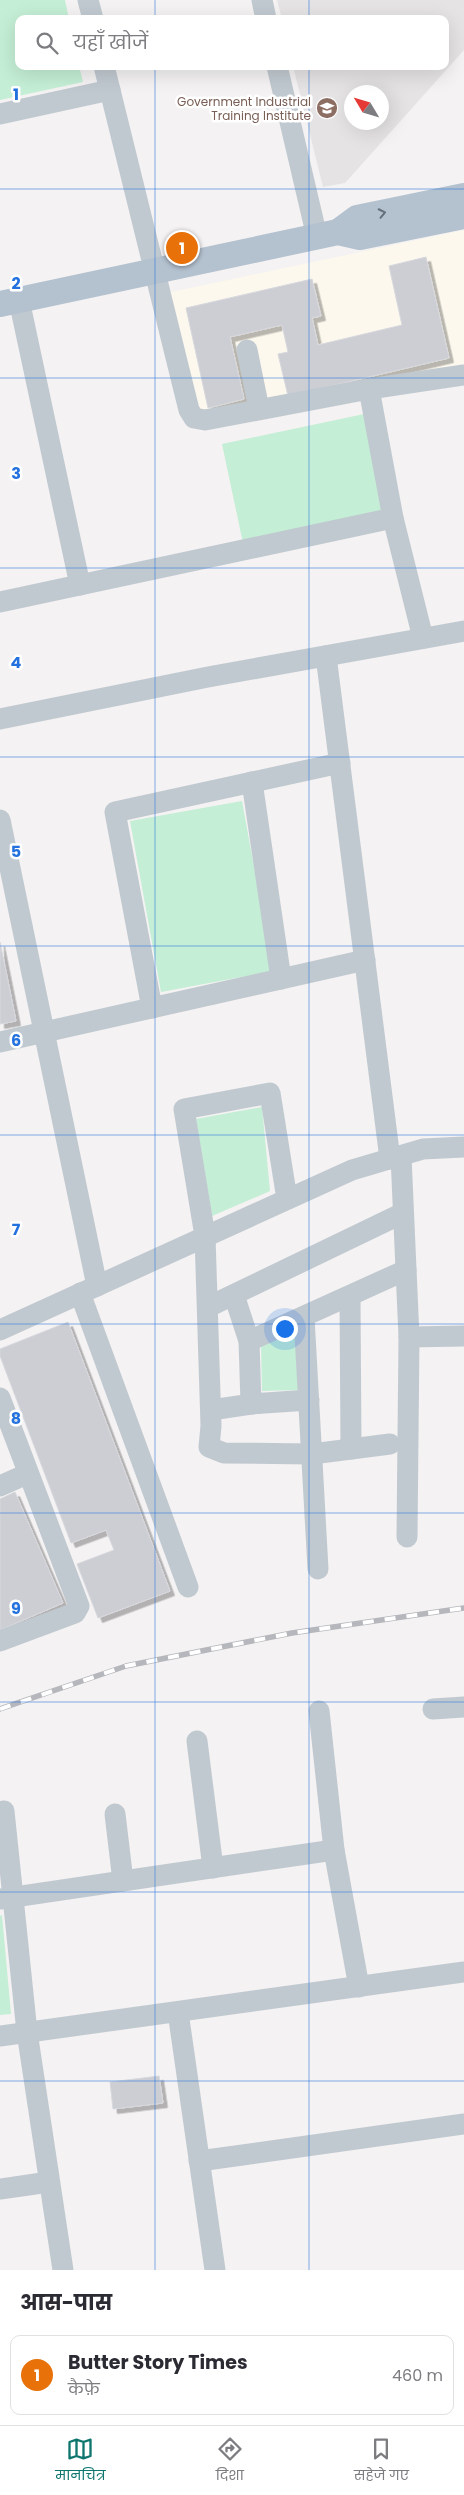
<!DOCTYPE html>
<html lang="hi">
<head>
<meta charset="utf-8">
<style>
	body { margin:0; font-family:Poppins,"Noto Sans Devanagari",sans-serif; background:#f7f7f7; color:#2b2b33 }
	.compass { position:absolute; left:344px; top:85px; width:45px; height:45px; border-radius:50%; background:#fff; box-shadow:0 5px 20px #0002; rotate:308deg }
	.you { position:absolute; left:284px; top:1328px; width:18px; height:18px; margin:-12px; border:4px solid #fff; border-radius:50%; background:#1a73e8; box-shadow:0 0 0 8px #1a73e833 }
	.badge { display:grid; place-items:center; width:32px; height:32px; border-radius:50%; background:#0f766e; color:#fff; font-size:16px; font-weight:700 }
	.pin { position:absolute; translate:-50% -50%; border:2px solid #fff; box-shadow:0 1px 5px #0006 }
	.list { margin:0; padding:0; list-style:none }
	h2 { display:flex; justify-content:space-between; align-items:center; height:65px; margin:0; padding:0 20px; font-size:21px }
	h2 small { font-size:16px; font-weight:400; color:#7c7c81 }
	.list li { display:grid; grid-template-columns:32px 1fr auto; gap:15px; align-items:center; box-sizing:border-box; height:80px; margin:0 10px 10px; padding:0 10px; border:1px solid #e1e1e2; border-radius:10px }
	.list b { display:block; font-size:19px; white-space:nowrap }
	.list p { margin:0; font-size:16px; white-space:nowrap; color:#7c7c81 }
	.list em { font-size:16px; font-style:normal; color:#7c7c81 }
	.icon { flex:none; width:28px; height:28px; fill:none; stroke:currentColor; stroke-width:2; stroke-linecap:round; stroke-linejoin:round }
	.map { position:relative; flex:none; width:464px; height:2270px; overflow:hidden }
	.search { position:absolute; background:#fff; box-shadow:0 5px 20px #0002; left:15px; right:15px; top:15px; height:55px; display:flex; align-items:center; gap:12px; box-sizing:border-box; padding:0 18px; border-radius:10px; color:#7c7c81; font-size:19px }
	.sheet { height:155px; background:#fff }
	nav { display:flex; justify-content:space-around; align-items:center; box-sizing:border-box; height:70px; border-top:1px solid #e1e1e2; background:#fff; font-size:14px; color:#7c7c81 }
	nav a { display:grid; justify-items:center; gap:2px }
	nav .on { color:#0f766e }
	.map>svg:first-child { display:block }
</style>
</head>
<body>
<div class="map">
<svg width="464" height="2270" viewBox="0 0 464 2270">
	<defs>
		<filter id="shadow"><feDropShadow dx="4.5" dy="4.5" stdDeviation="0" flood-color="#0004"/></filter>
	</defs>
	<rect width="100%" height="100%" fill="#f4f2f2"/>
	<polygon fill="#fcf8ee" points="464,230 464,366 200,422 167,293"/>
	<path fill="#e5e3e4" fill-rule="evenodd" d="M277 0H464V50L345 183 323 187 293 66H445V19H282ZM352 92H382V122H352Z"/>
	<g fill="#c4eed5">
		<polygon points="0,0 65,0 69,19 19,19 19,66 79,66 83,82 0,100"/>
		<polygon points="369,413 390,511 243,543 222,444"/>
		<polygon points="242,801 273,971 161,992 130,821"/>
		<polygon points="262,1107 270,1191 212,1216 196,1119"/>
		<polygon points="299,1330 299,1390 262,1391 261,1344"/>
		<polygon points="2,1915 11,2014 0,2015 0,1916"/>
	</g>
	<g fill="#ccced4" stroke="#d7d8dd" filter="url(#shadow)">
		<polygon points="426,257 449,358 288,396 278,354 288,352 282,325 230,337 244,399 208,408 186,308 312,279 321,316 312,318 318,345 402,325 389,266"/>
		<polygon points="0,942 16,1021 0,1024"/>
		<polygon points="68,1322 170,1591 98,1618 77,1564 114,1550 106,1530 71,1543 0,1356 0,1349"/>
		<polygon points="15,1492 63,1603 0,1630 0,1499"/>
		<polygon points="159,2076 163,2103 113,2109 110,2082"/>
	</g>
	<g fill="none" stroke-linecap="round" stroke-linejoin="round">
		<g stroke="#c1c9d0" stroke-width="21">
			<polyline points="88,0 93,19"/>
			<polyline points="262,0 266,19"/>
			<polyline points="104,66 189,410 194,418 205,420 369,389 464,375"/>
			<polyline points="277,66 317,237"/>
			<polyline points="0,114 110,90"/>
			<polyline points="19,300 80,585"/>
			<polyline points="247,350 259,409"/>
			<polyline points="369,389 393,518 423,638"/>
			<polyline points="0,602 393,518"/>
			<polyline points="326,656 390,1159"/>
			<polyline points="0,719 208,677 464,631"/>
			<polyline points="252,782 281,979"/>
			<polyline points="0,820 97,1286"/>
			<polyline points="152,1008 115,812 340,763"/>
			<polyline points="0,1042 365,960"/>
			<polyline points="401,1156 409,1337 407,1537"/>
			<polyline points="287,1199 270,1093 184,1109 205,1236 211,1426 209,1447 224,1453 312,1454 390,1444"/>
			<polyline points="80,1293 188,1587"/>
			<polyline points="234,1295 249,1341 251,1404 309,1400"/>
			<polyline points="350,1296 351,1449"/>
			<polyline points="208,1307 403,1213"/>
			<polyline points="304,1317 318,1569"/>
			<polyline points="0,1330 352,1170 423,1149 464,1147"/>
			<polyline points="409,1337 464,1336"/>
			<polyline points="249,1341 406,1270"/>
			<polyline points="0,1398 79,1606 75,1613 0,1641"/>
			<polyline points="211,1410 259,1403"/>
			<polyline points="0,1486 27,1474"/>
			<polyline points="433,1709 464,1707"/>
			<polyline points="319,1711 334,1850 359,1987"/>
			<polyline points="197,1741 213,1868"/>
			<polyline points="4,1811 27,2032 63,2270"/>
			<polyline points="115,1814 123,1881"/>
			<polyline points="0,1899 334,1850"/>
			<polyline points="178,2012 215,2270"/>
			<polyline points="0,2036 464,1972"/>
			<polyline points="199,2161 464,2124"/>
			<polyline points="0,2189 49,2182"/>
		</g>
		<g stroke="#b4c1cf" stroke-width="26">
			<polyline points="338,232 357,218 464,196"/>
			<polyline points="0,304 338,232 360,237 464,216"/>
		</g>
		<g stroke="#b5b7bc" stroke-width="5.5">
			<polyline id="rail" points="0,1709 126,1666 292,1633 464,1608"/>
		</g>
		<use href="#rail" stroke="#fff" stroke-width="4" stroke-dasharray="11" stroke-linecap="butt"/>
	</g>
	<defs><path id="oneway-chevron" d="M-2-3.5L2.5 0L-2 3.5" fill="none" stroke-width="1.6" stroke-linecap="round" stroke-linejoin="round" transform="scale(1.25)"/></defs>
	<use stroke="#65707b" href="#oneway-chevron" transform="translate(382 213) rotate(-12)"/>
	<path fill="none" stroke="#2371de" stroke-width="1" stroke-opacity="0.55" d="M155 0V19M309 0V19M155 66V2270M309 66V2270M0 189H464M0 378H464M0 568H464M0 757H464M0 946H464M0 1135H464M0 1324H464M0 1513H464M0 1702H464M0 1892H464M0 2081H464"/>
	<defs>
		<g id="university-disc" transform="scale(1.125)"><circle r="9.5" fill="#8d6e63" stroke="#fff"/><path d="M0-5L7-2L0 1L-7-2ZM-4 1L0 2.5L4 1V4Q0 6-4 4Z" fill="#fff"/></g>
	</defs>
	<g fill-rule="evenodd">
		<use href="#university-disc" x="327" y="108"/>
	</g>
	<g text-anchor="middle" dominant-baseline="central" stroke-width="5" stroke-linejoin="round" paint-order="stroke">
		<g font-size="12" fill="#785e54" stroke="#fff" text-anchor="end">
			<text x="311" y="101">Government Industrial<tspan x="311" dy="14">Training Institute</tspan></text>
		</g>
	</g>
	<g font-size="16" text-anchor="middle" font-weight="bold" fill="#2371de" stroke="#fff" stroke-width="5" stroke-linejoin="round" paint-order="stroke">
		<text x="16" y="100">1</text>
		<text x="16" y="289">2</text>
		<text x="16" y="479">3</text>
		<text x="16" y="668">4</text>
		<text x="16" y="857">5</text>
		<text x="16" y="1046">6</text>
		<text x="16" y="1235">7</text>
		<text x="16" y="1424">8</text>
		<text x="16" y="1614">9</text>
	</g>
</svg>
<svg class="compass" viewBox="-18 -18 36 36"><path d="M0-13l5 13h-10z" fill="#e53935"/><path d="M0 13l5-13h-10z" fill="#7c7c81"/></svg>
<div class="you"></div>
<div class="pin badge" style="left:182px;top:248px;background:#e8710a">1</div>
<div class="search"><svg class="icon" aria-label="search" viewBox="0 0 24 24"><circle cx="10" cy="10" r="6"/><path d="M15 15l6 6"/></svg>यहाँ खोजें</div>
</div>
<section class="sheet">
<h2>आस-पास<small></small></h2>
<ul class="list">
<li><span class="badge" style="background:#e8710a">1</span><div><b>Butter Story Times</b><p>कैफ़े</p></div><em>460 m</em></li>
</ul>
</section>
<nav>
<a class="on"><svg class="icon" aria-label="map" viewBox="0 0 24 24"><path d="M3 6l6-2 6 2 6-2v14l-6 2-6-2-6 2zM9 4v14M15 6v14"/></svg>मानचित्र</a>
<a><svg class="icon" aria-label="directions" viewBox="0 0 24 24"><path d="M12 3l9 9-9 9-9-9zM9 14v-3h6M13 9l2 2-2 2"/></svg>दिशा</a>
<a><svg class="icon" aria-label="saved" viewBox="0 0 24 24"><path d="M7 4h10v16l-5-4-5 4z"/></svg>सहेजे गए</a>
</nav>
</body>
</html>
